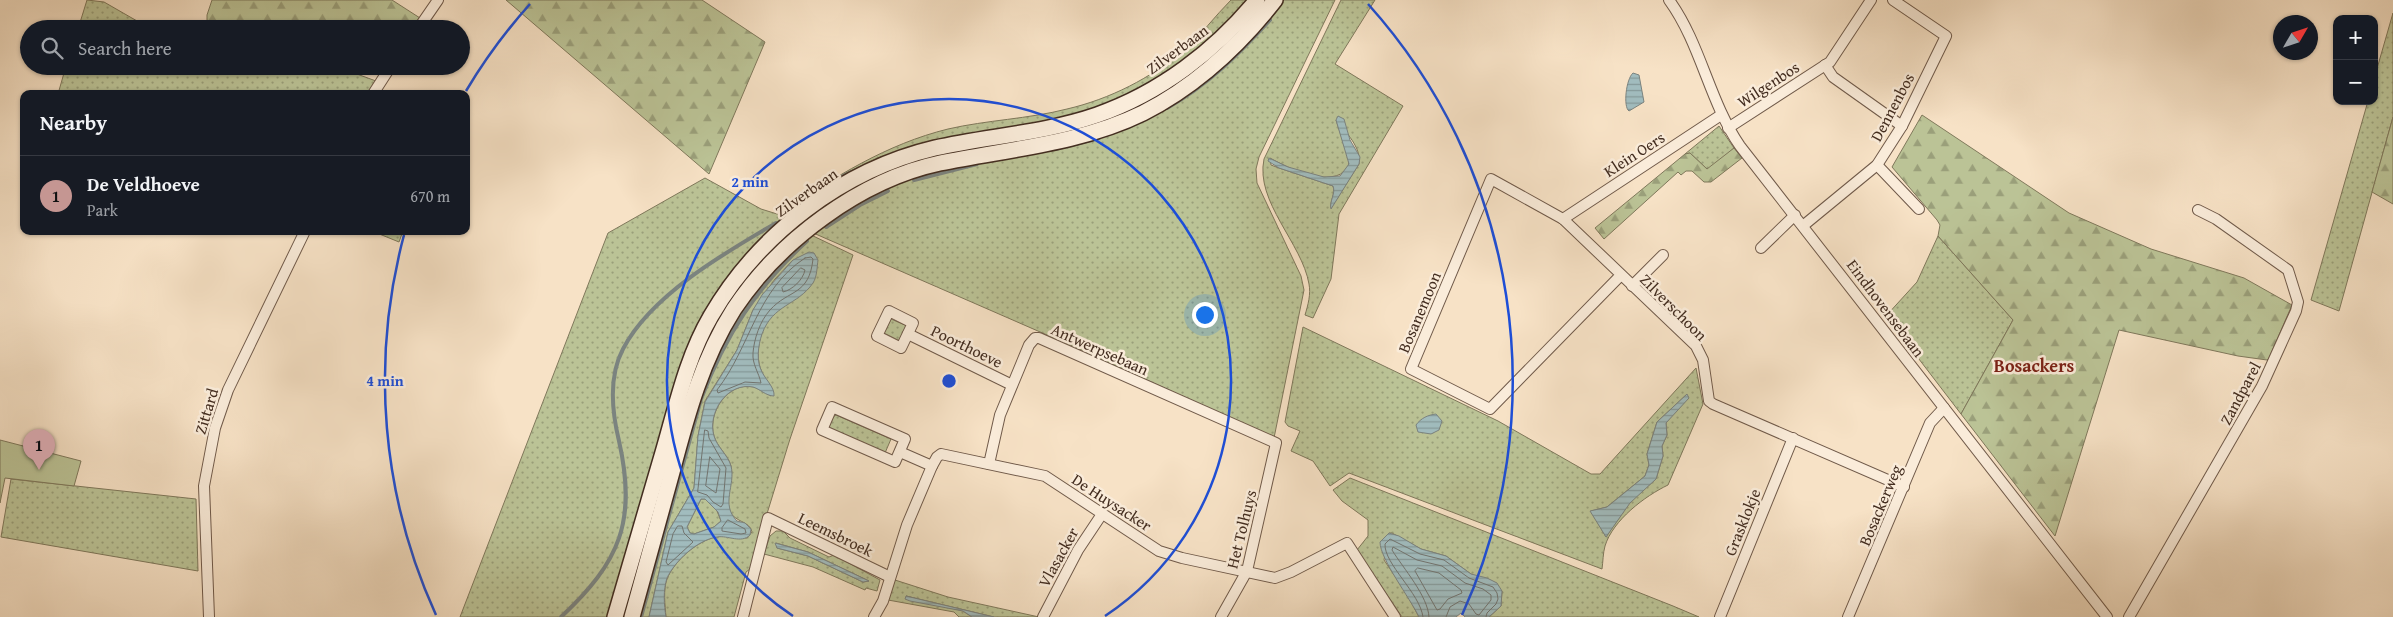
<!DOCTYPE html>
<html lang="en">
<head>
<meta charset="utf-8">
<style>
	body { margin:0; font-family:"Gentium Book Plus",serif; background:#242831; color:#f1f3f6 }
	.controls { position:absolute; right:15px; top:15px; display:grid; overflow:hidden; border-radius:10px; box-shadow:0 1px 4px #0004 }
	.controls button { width:45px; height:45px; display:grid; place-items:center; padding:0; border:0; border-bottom:1px solid #363941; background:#171b24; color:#f1f3f6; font:25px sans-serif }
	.compass { position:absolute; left:2273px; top:15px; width:45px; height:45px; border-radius:50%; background:#171b24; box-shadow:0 1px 4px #0004; rotate:51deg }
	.you { position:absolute; left:1204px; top:314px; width:18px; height:18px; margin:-12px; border:4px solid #fff; border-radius:50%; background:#1a73e8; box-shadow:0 0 0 8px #1a73e833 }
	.badge { display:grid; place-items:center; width:32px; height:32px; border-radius:50%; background:#c59692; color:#111; font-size:16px; font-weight:700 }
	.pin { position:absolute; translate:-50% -41px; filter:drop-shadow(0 1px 2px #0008) }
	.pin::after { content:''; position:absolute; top:26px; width:18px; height:15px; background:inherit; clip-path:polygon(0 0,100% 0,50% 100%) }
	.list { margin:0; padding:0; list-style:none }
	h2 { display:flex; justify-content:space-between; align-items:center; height:65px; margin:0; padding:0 20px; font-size:21px }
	h2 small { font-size:16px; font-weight:400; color:#9ea1a6 }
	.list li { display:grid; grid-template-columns:32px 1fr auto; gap:15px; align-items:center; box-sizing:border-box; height:80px; padding:0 20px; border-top:1px solid #363941 }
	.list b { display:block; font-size:19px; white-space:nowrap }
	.list p { margin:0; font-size:16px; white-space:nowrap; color:#9ea1a6 }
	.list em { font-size:16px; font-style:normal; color:#9ea1a6 }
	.icon { flex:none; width:28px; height:28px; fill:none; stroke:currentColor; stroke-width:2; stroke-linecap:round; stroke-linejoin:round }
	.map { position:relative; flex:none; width:2393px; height:617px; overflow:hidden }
	.search { position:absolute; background:#171b24; box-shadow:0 1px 4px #0004; left:20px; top:20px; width:450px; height:55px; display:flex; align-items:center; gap:12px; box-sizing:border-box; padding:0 18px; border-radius:28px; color:#9ea1a6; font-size:19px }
	.panel { position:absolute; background:#171b24; box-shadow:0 1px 4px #0004; left:20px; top:90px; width:450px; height:145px; border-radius:10px }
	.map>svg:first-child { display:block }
</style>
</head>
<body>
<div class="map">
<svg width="2393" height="617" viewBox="0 0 2393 617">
	<defs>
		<pattern id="grass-dots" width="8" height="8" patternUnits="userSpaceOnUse" patternTransform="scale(1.25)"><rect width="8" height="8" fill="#bbc396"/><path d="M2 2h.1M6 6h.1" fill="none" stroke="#9a9f7a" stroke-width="1.8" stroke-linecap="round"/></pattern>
		<pattern id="forest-firs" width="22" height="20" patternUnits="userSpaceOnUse" patternTransform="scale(1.25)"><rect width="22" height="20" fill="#bbc396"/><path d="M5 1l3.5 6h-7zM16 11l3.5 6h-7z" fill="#9a9f7a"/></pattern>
		<pattern id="water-rules" width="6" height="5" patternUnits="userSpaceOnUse" patternTransform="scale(1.25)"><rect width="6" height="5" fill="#a1bcbe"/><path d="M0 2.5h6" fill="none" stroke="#85999a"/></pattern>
	</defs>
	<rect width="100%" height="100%" fill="#f7e2c6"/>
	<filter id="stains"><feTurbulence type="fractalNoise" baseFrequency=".004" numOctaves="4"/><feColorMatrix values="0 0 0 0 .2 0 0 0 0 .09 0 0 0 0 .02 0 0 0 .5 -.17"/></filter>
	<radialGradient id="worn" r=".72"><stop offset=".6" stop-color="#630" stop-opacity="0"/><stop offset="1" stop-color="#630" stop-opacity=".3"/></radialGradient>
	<g fill="url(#grass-dots)" stroke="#7f785b" fill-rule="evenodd">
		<polygon points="87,0 104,2 151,29 78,29"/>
		<path d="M1231 0H1253L1184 66 1100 110 939 146 792 216 783 212C834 177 887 144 948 129 987 120 1028 119 1067 109 1110 99 1151 78 1184 50 1201 35 1215 16 1231 0Z"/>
		<polygon points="1279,0 1335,0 1259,157 1256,169 1257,183 1301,276 1304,290 1274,438 1070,345 811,232 849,206 912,176 1143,116"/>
		<path d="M1341 0H1375L1335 64 1403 106 1339 214 1331 279 1313 318 1305 315C1308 305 1311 294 1309 284 1302 243 1255 202 1264 159ZM1336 120C1345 131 1362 148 1359 164L1331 208C1330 200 1336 193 1333 186L1279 168 1271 165 1270 158C1290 169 1331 189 1348 168L1349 160Z"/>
		<polygon points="2393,13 2393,117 2339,311 2311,300 2368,101 2374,101 2374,79"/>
		<polygon points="66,66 335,66 376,81 369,94 58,94"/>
		<polygon points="1719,126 1734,148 1710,169 1707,169 1690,153 1685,154"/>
		<polygon points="705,178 761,209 790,218 703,325 613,617 460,617 608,233"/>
		<polygon points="372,231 403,231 399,242"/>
		<path d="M809 234 853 255 790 439 750 569 746 572 734 617H666C665 605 663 590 667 579 674 561 697 541 716 537 726 535 737 538 747 538L752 532C750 520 733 523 729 509 725 495 734 480 731 466 728 455 717 447 714 436 707 413 728 381 754 387 759 389 766 393 771 396 770 382 764 380 760 367 755 351 761 323 775 312 780 308 786 305 791 301L793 260 775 279 753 310 737 350 705 401 698 436 694 488 668 532 649 617H636L712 356 755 287Z"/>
		<polygon points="1938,236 2013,320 1961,414 1886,316 1917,282"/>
		<polygon points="891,319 907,326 900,341 884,333"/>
		<path d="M1303 327 1498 421 1591 474H1600L1696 368 1703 404 1668 485C1645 496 1613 520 1605 546 1603 553 1603 562 1602 569L1349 473 1330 486 1313 461 1291 451 1300 431 1288 426 1285 422ZM1686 395 1666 423 1667 435 1662 446 1663 456 1656 479 1630 502 1606 537 1591 511 1607 507 1645 476 1649 465 1647 454 1657 422Z"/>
		<polygon points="836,415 891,439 885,453 831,429 828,426 833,417"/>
		<polygon points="1350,478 1673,606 1699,617 1489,617 1501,606 1502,591 1471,574 1446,556 1421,549 1392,533 1389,533 1384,560 1405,591 1419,617 1402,617 1357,550 1368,536 1368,520 1342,501 1333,490"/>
		<polygon points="11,479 196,499 198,571 1,537"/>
		<polygon points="701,499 705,499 717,511 721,521 714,527 694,534 690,533 687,527"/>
		<path d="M776 531H783L790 538 829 557 834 555 880 580 877 591 866 588 865 590 813 567 764 554 770 536ZM776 543 808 552 869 581 863 582 808 556 777 548Z"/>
		<polygon points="895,580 948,597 1039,617 994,617 906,596 963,611 972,617 959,617 954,612 888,600"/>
	</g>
	<g fill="url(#forest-firs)" stroke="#7f785b">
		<polygon points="212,0 392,0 420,18 413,29 249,29 231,25 207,29 207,15"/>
		<polygon points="506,0 702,0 765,42 709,174"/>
		<polygon points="1922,115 2069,213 2151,249 2244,278 2292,305 2269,358 2267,360 2238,356 2119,330 2055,536 1961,414 2013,320 1938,236 1940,225 1937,220 1892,167"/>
		<polygon points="2393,117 2393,204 2372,192"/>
		<polygon points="1734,148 1742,158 1711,182 1704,182 1692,171 1686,171 1681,175 1678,172 1604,239 1595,228 1685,154 1690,153 1707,169"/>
	</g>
	<polygon fill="#bbc396" stroke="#7f785b" points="0,440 81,461 74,486 5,478 0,503"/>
	<g fill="url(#water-rules)" stroke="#7b837f" fill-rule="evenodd">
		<path d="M1633 73 1639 75 1644 102 1629 111C1623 107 1626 79 1633 73Z"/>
		<path d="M1338 116 1344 119 1350 140 1360 157 1359 164 1331 209C1329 201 1336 194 1333 186L1279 168 1268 161 1269 158 1288 167 1324 177 1340 176 1349 164 1336 120Z"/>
		<path d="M809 252 814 253 818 260C817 267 817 277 813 283 797 306 773 304 762 334 758 346 756 361 762 372 766 380 775 388 774 396 766 396 760 389 753 387 727 382 707 413 714 436 717 447 728 455 731 466 736 485 720 504 737 521L745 523 751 529 750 535C741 544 728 535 717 537 697 540 675 561 667 578 663 590 664 605 666 617H649L668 532 694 488 698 436 705 402 737 350 753 310 762 295 793 260ZM701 499H705L718 512 721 521 714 527 694 534 690 533 687 527Z"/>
		<polygon points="1687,394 1689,398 1666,423 1667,435 1662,446 1663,456 1656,479 1630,503 1606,537 1590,511 1607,507 1645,476 1649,465 1647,454 1657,422"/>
		<path d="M1436 414 1442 421 1439 430 1431 434 1418 432 1416 425C1421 418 1428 415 1436 414Z"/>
		<path d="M1389 533 1399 536 1421 549 1446 556 1471 574 1487 578 1497 583 1502 591 1501 606 1489 617H1465L1461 613 1456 617H1419C1410 598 1380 559 1380 542Z"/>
		<polygon points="775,543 808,552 869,581 863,582 808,556 777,548"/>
		<polygon points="906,596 994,617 972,617 963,611 910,601 905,599"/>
	</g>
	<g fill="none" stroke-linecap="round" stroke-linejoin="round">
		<g stroke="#72746f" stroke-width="1">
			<path d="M805 258 811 257 813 259C809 296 789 289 770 310 760 321 754 339 753 353 752 364 759 373 761 383L745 382 718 393 717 390C751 346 756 290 805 258Z"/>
			<path d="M801 268 805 270C803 280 792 290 783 292L782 288Z"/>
			<polygon points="705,430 708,431 709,438 726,468 723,504 721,507 713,502 707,495 698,492"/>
			<polygon points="710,457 720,469 716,493 706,486"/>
			<polygon points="728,520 745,529 746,533 741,534 722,531 722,528"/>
			<polygon points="678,526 682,526 684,533 693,542 668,565 666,562 673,534"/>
			<polygon points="1418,568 1439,573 1461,590 1462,593 1448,599 1440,609 1437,610 1415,571"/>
			<path d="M1423 617C1420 593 1384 564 1385 544L1390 539 1420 554 1444 560 1469 578 1493 587 1497 593 1498 599 1496 604 1487 613 1486 617"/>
			<path d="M1429 617C1428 596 1403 568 1392 550L1393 547 1417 560 1442 566 1465 583 1483 589 1491 595V600L1479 615 1476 614 1469 604 1460 601 1450 607 1446 617"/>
		</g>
		<g stroke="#7b837f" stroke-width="4">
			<path d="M1167 108C1208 85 1239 54 1270 20"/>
			<polyline points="1055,149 1099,138"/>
			<polyline points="914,180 977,164"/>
			<polyline points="795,208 845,175 882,158"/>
			<polyline points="826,227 860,205 888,191"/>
			<path d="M561 617C620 562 637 521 619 441 612 412 608 377 623 349 651 295 726 252 776 223"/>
			<path d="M641 617 701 399C726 334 756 288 807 241"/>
		</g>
		<g stroke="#705a4a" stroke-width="12">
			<g id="street">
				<path d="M1669 0C1701 44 1709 101 1740 146L2107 617"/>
				<polyline points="418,29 438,0"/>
				<polyline points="1825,65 1833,77 1902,126"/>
				<polyline points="373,94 391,66"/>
				<polyline points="1728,128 1830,62 1871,0"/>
				<polyline points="1877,165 1919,209"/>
				<polyline points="1563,219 1721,115"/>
				<polyline points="1804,225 1877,165 1902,126 1946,36 1893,0"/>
				<polyline points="1761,248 1795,215"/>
				<polyline points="1621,275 1490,409 1411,369 1491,179 1563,219 1696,346 1703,360 1709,401 1713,404 1904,487"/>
				<polyline points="1632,286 1663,255"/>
				<polygon points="889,311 913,323 901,348 877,336"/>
				<polyline points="908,334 1012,385"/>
				<polygon points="832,407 905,439 895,462 822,430"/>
				<polyline points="900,452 932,466"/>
				<polyline points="989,464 1000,415 1029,345 1035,338 1039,338 1276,443 1247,571 1221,617"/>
				<polyline points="209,617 204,486 215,428 228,390 305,231"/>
				<polyline points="743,617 768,518 890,577"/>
				<polyline points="874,617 883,601 907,525 932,466 937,457 941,454 1045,476 1159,551 1182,558 1275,578 1291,572 1347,543 1395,617"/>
				<polyline points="1043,617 1078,550 1102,514"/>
				<polyline points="1720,617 1793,438"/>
				<polyline points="1848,617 1930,423 1944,408"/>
				<polyline points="2129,617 2262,386 2296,311 2298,302 2288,270 2216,219 2198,210"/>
			</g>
		</g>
		<g stroke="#432d20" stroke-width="18">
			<g id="secondary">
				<path d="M615 617C631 561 648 505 664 449 677 404 687 357 711 316 759 234 842 170 935 148 989 136 1045 133 1097 115 1160 93 1215 51 1257 0"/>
				<path d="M632 617C645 569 659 520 672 472 687 415 702 359 734 309 779 241 860 180 940 163 1008 149 1080 144 1143 113 1196 86 1239 46 1275 0"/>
			</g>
		</g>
		<use href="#street" stroke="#faecda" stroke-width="10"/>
		<use href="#secondary" stroke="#faecda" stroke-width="15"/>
	</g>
	<g fill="none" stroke="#1d4ed8" stroke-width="2.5">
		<path d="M793 616A282 282 0 1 1 1105 616"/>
		<path d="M436 615A564 564 0 0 1 404 235M466 91A564 564 0 0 1 530 4M1368 4A564 564 0 0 1 1462 615"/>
	</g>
	<g text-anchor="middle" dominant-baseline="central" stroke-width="5" stroke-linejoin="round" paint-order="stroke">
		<g font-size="16" fill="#432d20" stroke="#faecda">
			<text transform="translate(1177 49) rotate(-36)">Zilverbaan</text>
			<text transform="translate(1768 84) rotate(-33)">Wilgenbos</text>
			<text transform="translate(1892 107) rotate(-62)">Dennenbos</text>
			<text transform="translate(1634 154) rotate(-33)">Klein Oers</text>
			<text transform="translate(806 192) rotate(-35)">Zilverbaan</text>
			<text transform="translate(1674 307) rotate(45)">Zilverschoon</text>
			<text transform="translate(1886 308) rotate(53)">Eindhovensebaan</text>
			<text transform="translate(1419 312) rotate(-67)">Bosanemoon</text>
			<text transform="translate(967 346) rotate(26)">Poorthoeve</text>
			<text transform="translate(1100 349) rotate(24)">Antwerpsebaan</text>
			<text transform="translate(2240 393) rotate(-62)">Zandparel</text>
			<text transform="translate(206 411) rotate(-73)">Zittard</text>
			<text transform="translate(1112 502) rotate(33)">De Huysacker</text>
			<text transform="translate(1880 505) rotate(-67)">Bosackerweg</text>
			<text transform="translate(1742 522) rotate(-68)">Grasklokje</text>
			<text transform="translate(1241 529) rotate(-76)">Het Tolhuys</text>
			<text transform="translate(836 534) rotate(26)">Leemsbroek</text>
			<text transform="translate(1058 557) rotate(-61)">Vlasacker</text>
		</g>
		<g font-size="18" font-weight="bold" fill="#7a1f14" stroke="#faecda">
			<text x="2034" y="365">Bosackers</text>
		</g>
	</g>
	<circle cx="949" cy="381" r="8" fill="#1d4ed8" stroke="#faecda" stroke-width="2.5"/>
	<g font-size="15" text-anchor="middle" font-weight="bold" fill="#1d4ed8" stroke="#faecda" stroke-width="5" stroke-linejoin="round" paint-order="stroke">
		<text x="750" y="187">2 min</text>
		<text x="385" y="386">4 min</text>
	</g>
	<rect width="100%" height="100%" filter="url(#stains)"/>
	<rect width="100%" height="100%" fill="url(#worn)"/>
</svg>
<div class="controls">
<button>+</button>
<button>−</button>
</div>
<svg class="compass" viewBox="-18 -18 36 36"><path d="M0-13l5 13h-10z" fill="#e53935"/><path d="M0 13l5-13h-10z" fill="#9ea1a6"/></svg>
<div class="you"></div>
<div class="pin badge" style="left:39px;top:470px">1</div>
<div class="search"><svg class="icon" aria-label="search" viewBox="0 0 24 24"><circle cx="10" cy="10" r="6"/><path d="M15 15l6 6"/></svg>Search here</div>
<section class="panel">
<h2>Nearby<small></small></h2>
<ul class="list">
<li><span class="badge">1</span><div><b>De Veldhoeve</b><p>Park</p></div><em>670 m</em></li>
</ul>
</section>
</div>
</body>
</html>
